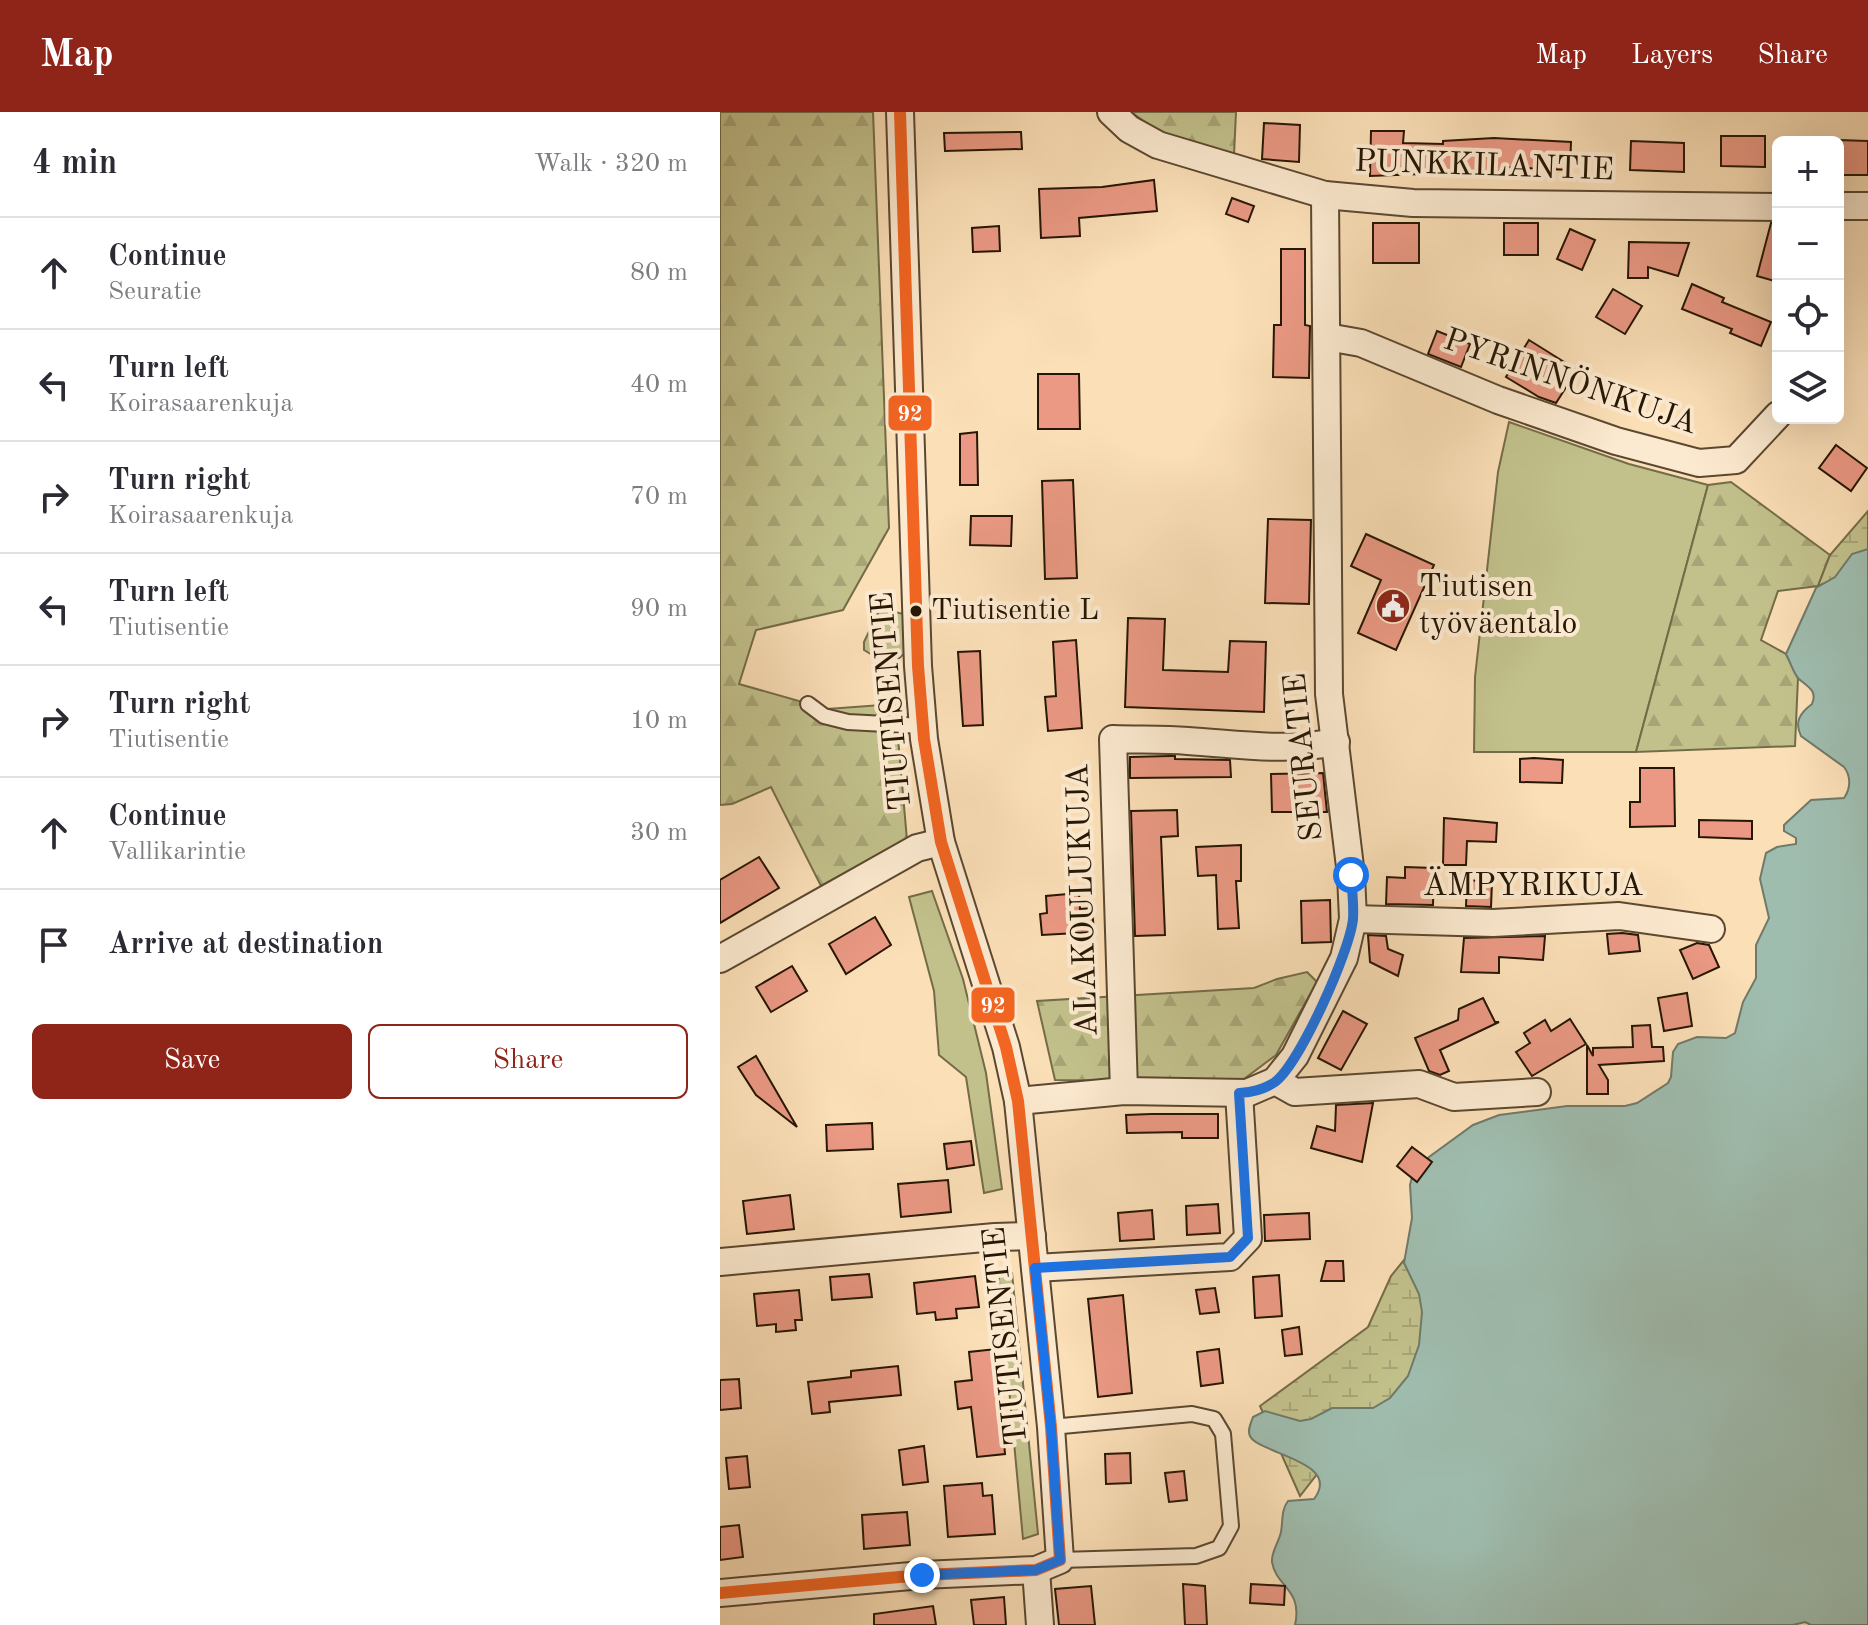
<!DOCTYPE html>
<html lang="en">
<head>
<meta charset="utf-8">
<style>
	body { margin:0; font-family:"Old Standard TT",serif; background:#f2f2f3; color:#2b2b33 }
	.controls { position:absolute; right:24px; top:24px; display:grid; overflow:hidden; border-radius:12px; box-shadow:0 8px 32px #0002 }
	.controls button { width:72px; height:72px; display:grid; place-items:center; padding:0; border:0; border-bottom:2px solid #e1e1e2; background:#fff; color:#2b2b33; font:40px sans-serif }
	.stop { position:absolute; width:24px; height:24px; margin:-18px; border:6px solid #1a73e8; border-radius:50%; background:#fff }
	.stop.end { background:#1a73e8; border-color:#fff; box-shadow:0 2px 8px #0008 }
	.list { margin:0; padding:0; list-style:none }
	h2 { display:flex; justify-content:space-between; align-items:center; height:104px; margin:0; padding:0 32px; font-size:34px }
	h2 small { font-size:26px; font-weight:400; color:#7c7c81 }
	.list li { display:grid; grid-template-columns:52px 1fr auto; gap:24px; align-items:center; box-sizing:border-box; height:112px; padding:0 32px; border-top:2px solid #e1e1e2 }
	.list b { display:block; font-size:30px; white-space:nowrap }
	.list p { margin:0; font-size:26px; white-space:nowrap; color:#7c7c81 }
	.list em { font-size:26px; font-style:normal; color:#7c7c81 }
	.actions { display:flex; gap:16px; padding:24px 32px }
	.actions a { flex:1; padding:18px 0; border:2px solid #8f2418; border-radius:12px; text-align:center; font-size:28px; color:#8f2418 }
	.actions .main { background:#8f2418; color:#fff }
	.icon { flex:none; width:44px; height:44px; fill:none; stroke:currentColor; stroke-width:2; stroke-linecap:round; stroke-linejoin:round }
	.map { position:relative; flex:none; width:1148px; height:1513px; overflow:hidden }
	header { display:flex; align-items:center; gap:48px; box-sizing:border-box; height:112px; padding:0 40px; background:#8f2418; color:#fff }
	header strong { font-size:38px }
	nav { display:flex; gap:44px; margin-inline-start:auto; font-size:28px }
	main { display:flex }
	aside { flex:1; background:#fff }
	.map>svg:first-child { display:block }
</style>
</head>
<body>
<header>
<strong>Map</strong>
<nav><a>Map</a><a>Layers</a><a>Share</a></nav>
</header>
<main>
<aside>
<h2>4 min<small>Walk · 320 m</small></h2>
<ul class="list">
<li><svg class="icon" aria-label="ahead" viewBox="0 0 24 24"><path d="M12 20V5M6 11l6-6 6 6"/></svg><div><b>Continue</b><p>Seuratie</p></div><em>80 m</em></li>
<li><svg class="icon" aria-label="left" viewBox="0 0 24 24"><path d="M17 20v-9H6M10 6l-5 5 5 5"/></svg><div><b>Turn left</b><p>Koirasaarenkuja</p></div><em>40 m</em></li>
<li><svg class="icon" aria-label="right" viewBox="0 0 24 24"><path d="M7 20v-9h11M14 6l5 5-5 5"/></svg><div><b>Turn right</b><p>Koirasaarenkuja</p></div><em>70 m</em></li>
<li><svg class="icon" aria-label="left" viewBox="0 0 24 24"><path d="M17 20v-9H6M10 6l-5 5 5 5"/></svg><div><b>Turn left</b><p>Tiutisentie</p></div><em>90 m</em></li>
<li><svg class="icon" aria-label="right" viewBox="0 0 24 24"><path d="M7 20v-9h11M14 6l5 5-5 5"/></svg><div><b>Turn right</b><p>Tiutisentie</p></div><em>10 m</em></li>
<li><svg class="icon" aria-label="ahead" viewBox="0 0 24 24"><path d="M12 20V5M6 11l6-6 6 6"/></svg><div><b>Continue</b><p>Vallikarintie</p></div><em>30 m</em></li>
<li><svg class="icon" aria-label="arrive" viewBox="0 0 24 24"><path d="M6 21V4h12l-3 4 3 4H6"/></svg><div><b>Arrive at destination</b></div></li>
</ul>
<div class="actions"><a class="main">Save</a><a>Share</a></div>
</aside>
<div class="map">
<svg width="1148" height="1513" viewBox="0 0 1148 1513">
	<defs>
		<pattern id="forest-firs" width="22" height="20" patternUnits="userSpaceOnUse" patternTransform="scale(2)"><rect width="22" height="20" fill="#c2c18c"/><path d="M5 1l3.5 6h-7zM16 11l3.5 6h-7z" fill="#a7a577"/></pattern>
		<pattern id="wetland-marsh" width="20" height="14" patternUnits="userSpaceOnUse" patternTransform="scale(2)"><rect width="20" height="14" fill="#c2c18c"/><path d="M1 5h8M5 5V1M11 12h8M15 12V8" fill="none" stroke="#a7a577"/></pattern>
	</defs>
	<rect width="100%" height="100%" fill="#fbdfb7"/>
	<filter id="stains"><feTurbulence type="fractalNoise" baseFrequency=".0025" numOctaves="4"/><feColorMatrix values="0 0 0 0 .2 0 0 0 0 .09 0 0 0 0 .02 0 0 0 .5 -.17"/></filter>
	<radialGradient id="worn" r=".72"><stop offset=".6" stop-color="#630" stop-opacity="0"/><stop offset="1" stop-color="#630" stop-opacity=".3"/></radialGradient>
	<g fill="#c2c18c" stroke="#746c48" stroke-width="2">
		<polygon points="789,310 909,352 988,373 916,640 754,640 755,565 778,360"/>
		<polygon points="160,497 184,502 185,541 177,548 166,551 144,538 144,530"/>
		<polygon points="212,779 243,867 266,961 282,1077 264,1081 246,965 219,943 214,879 189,785"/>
		<polygon points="278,1158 292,1161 318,1422 303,1427"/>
	</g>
	<g fill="url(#forest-firs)" stroke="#746c48" stroke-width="2">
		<polygon points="0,0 153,0 169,416 123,498 36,518 19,572 107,597 175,592 187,728 101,774 51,675 12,692 0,693"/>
		<polygon points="411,0 516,0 514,43 447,26"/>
		<polygon points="1011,370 1110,443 1098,474 1058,479 1041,528 1066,542 1078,566 1075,634 916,640 988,373"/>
		<polygon points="587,860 597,870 556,943 520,970 335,968 317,889 534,876 557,867"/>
	</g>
	<g fill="url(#wetland-marsh)" stroke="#746c48" stroke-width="2">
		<polygon points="1148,399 1148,453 1098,474 1110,443"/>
		<polygon points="693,1137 726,1216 668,1319 626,1325 580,1384 540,1294 648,1215 671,1164"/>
	</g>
	<path fill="#9fbdaf" stroke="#6f7a6a" stroke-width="2" d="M1148 437V1513H1091L1085 1510 1073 1513H575C583 1477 556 1475 552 1450 551 1440 559 1430 561 1420 563 1409 561 1398 568 1389L594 1387C623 1349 538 1342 530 1324 527 1318 531 1311 533 1305L545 1299 580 1309 591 1307 612 1296H653L670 1286 688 1264 699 1233 702 1200 699 1182 684 1151 692 1106 690 1073 692 1065 709 1045 753 1013 779 1003 847 994H905L917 991 948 971 951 965 953 940 958 932 977 925 1006 926 1015 921 1023 890 1036 866V833L1049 806 1040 767 1046 741 1057 735 1076 732V726L1064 719V713L1091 688 1124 686C1131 676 1131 664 1124 655L1081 624C1074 610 1080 601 1092 592 1098 578 1087 575 1078 566 1073 560 1070 549 1066 542L1096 476 1115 465 1132 442Z"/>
	<g fill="#eb9984" stroke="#261603" stroke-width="2">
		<polygon points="544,11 580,13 579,50 542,47"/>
		<polygon points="651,19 684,19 683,31 723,32 723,29 774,26 851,30 850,58 783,55 783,59 650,64"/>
		<polygon points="301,20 302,37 225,39 224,21"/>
		<polygon points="1001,24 1045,24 1045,55 1001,54"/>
		<polygon points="1118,28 1148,29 1148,63 1118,63"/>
		<polygon points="911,29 964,31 964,60 910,58"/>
		<polygon points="434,68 437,99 359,106 360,124 321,126 319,77 382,75"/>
		<polygon points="512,86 534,94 528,110 506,102"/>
		<rect x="653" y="111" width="46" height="40"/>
		<rect x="784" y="111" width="34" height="32"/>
		<polygon points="1051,111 1058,111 1058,170 1037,164"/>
		<polygon points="279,114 280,139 253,140 252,116"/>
		<polygon points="850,117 875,128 862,158 837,147"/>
		<polygon points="909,130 969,131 958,164 928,155 928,166 908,166"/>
		<polygon points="561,137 585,137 585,213 590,214 589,266 553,265 554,213 561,213"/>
		<polygon points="972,172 1004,186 1002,190 1051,210 1041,234 1010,221 1012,217 962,197"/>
		<polygon points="893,177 922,194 905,222 876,205"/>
		<polygon points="717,219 750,232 741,255 708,242"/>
		<polygon points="809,228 857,258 836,291 819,285 786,265"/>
		<polygon points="318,262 359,262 360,317 318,317"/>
		<polygon points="257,320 258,373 240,373 240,322"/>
		<polygon points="1116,333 1147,356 1131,379 1099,356"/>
		<polygon points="353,368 357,466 325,467 322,369"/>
		<polygon points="251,404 292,404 291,434 250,433"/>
		<polygon points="548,407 591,408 589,492 545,491"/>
		<polygon points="646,422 714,453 676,538 638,521 661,468 631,454"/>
		<polygon points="408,506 445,507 443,558 508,560 510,529 546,530 544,600 405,595"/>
		<polygon points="356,528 362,616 328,619 325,585 336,584 333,530"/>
		<polygon points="260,539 263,613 243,614 238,540"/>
		<polygon points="450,644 455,644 455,647 510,648 511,665 410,666 410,645"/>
		<polygon points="814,646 843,648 842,671 800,670 800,647"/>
		<polygon points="920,656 954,656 955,714 910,715 910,690 920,690"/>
		<polygon points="603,661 607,700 552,700 551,662"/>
		<polygon points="457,698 458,724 441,725 445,823 415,824 411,699"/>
		<polygon points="724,706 777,711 776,730 747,729 746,753 723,753"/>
		<polygon points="979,708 1032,709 1032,727 979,725"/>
		<polygon points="521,733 521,769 516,769 519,816 498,817 496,763 478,764 476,735"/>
		<polygon points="39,745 59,776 0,811 0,768"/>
		<polygon points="685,755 714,756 713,793 666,792 667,765 685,766"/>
		<polygon points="747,768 772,770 771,795 746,794"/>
		<polygon points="359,781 360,797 372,796 374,820 322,823 320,802 327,801 326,784"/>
		<polygon points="610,788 611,830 582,831 581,789"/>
		<polygon points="155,805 171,833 126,862 109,832"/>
		<polygon points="902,821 918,823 920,839 889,842 887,822"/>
		<polygon points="648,823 666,824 668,837 683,843 678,864 650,850"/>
		<polygon points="825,824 823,848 779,845 779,861 741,860 744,826"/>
		<polygon points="977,831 989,833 999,855 973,867 960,838"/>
		<polygon points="72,854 87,879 51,900 36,875"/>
		<polygon points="967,881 972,914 944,919 938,886"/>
		<polygon points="763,886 775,910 779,910 720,938 729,959 720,963 709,959 695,926 738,908 739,897"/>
		<polygon points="623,899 647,912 621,958 598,946"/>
		<polygon points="850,907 866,932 812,964 796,940 810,931 804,921 825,908 831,919"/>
		<polygon points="930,913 932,935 943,935 944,949 879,953 888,968 888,982 867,982 867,933 873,944 873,936 913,935 912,914"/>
		<polygon points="36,944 77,1015 36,983 18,955"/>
		<polygon points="653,991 642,1050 591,1036 597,1014 615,1019 616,993"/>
		<polygon points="431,1002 498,1002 498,1026 462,1026 462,1020 407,1021 406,1003"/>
		<polygon points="152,1011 153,1037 107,1039 106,1013"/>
		<polygon points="251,1029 254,1053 227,1057 224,1032"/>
		<polygon points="692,1035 712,1050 697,1070 677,1054"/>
		<polygon points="228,1068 231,1100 181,1105 178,1072"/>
		<polygon points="70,1083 74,1117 27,1122 23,1089"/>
		<polygon points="498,1092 500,1121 467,1123 466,1094"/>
		<polygon points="432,1098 434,1127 400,1129 398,1101"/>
		<polygon points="589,1101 590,1127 545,1129 544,1103"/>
		<polygon points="606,1149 623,1149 624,1169 601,1169"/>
		<polygon points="149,1162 152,1185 112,1188 110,1165"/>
		<polygon points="559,1163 562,1204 535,1206 533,1165"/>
		<polygon points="255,1164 259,1195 236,1197 237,1206 216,1208 215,1200 197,1202 194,1171"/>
		<polygon points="495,1176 499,1200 480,1202 476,1178"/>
		<polygon points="79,1178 82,1208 75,1208 76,1218 56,1220 56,1212 37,1214 34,1182"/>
		<polygon points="403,1183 412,1281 378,1285 368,1187"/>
		<polygon points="579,1215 582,1242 565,1244 562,1218"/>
		<polygon points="276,1237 285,1342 257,1345 251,1295 238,1297 235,1270 252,1268 249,1240"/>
		<polygon points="499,1237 503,1271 481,1274 477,1240"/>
		<polygon points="178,1254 181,1283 109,1290 110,1300 92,1302 88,1270 131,1265 131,1259"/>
		<polygon points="19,1267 21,1296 0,1298 0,1268"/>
		<polygon points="204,1334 208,1370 183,1373 179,1338"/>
		<polygon points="410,1341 411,1371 386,1372 385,1342"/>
		<polygon points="27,1344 30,1375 9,1377 6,1346"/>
		<polygon points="464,1359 467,1388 449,1390 445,1361"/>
		<polygon points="262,1371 263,1384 272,1383 275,1422 228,1425 224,1374"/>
		<polygon points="187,1400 190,1433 144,1437 142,1403"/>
		<polygon points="19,1413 23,1445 0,1448 0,1415"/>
		<polygon points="463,1472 485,1474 487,1513 465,1513"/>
		<polygon points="531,1472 565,1474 564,1493 530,1491"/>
		<polygon points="371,1474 375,1513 339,1513 335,1477"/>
		<polygon points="284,1485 286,1513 254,1513 251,1488"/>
		<polygon points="213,1494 216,1513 154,1513 154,1502"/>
	</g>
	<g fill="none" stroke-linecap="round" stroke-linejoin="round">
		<g stroke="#5b4830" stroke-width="18">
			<g id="service">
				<polyline points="88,592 104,604 128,610 203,614"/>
				<polyline points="331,1315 472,1302 494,1307 503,1322 511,1414 499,1436 476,1444 340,1448"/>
			</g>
		</g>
		<g stroke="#5b4830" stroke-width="30">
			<g id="minor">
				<polyline points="391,0 409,17 438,33 605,83 693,91 1058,95"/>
				<polyline points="1118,94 1148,94"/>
				<polyline points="607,225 641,231 778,288 896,329 979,351 1016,348 1058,303"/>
				<polyline points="633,807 773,811 899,804 991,817"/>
				<polyline points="0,847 197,736 221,730"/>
				<polyline points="555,969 575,980 699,972 734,985 817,980"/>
				<path d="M404 979 393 627C418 628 443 627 468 629 518 632 566 640 616 630"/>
				<polyline points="298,989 404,979 527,981 555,969 575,944 624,846 633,807 631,763 609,582 605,83"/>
				<polyline points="0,1150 275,1125 312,1124"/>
				<polyline points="315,1156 510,1145 528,1126 519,981"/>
				<polyline points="316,1458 320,1513"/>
				<polyline points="0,1481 202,1463 316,1458 340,1448 331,1315 298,989 286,935 221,730 204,627 198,554 180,0"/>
			</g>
		</g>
		<use href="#service" stroke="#fcead0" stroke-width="14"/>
		<use href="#minor" stroke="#fcead0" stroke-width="26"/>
		<g stroke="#fcead0" stroke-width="18">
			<polyline id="bus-1" points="0,1481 202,1463 316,1458 340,1448 331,1315 298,989 286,935 221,730 204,627 198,554 180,0"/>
		</g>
		<use href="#bus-1" stroke="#f26522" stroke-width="12"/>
	</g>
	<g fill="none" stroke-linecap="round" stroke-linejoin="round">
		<path stroke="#1a73e8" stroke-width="10" d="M202 1463 316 1458 340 1448 331 1315 315 1156 510 1145 528 1126 519 981C530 981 545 977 555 970 580 951 630 839 633 807 634 793 632 778 631 763"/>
	</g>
	<defs>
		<g id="civic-disc" transform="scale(1.8)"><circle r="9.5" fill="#8f2418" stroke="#fcead0"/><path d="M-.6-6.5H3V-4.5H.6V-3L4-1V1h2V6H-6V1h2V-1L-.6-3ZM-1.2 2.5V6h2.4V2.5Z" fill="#fff"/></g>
	</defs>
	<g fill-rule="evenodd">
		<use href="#civic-disc" x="673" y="494"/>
	</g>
	<circle fill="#261603" stroke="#fcead0" stroke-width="3" cx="196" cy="499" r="7"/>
	<g text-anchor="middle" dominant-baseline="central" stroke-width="8" stroke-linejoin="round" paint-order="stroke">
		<g font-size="30" fill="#261603" stroke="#fcead0" text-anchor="start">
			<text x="211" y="499">Tiutisentie L</text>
		</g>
		<g font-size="32" fill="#261603" stroke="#fcead0">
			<text transform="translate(764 55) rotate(2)">PUNKKILANTIE</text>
			<text transform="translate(850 271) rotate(19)">PYRINNÖNKUJA</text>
			<text transform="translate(173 589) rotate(-95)">TIUTISENTIE</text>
			<text transform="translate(585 645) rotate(-96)">SEURATIE</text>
			<text x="813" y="775">ÄMPYRIKUJA</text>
			<text transform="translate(364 788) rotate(-92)">ALAKOULUKUJA</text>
			<text transform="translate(287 1224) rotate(-96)">TIUTISENTIE</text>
		</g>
		<g font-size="32" fill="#261603" stroke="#fcead0" text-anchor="start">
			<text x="699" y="476">Tiutisen<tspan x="699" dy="37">työväentalo</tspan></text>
		</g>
	</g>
	<g stroke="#fcead0" stroke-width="3">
		<rect x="167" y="282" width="46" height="38" rx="8" fill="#f26522"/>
		<rect x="250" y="874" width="46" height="38" rx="8" fill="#f26522"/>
	</g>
	<g font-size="22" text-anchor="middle" font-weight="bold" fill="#fff">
		<text x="190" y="309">92</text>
		<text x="273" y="901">92</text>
	</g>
	<rect width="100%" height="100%" filter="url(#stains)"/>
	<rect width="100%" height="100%" fill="url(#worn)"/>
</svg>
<div class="controls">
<button>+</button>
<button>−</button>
<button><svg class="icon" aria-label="locate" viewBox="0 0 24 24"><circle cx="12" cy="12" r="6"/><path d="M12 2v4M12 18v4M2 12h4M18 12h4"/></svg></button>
<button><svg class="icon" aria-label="layers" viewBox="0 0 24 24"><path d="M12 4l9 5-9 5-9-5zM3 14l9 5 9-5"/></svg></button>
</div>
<div class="stop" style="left:631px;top:763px"></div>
<div class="stop end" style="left:202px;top:1463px"></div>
</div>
</main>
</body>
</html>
